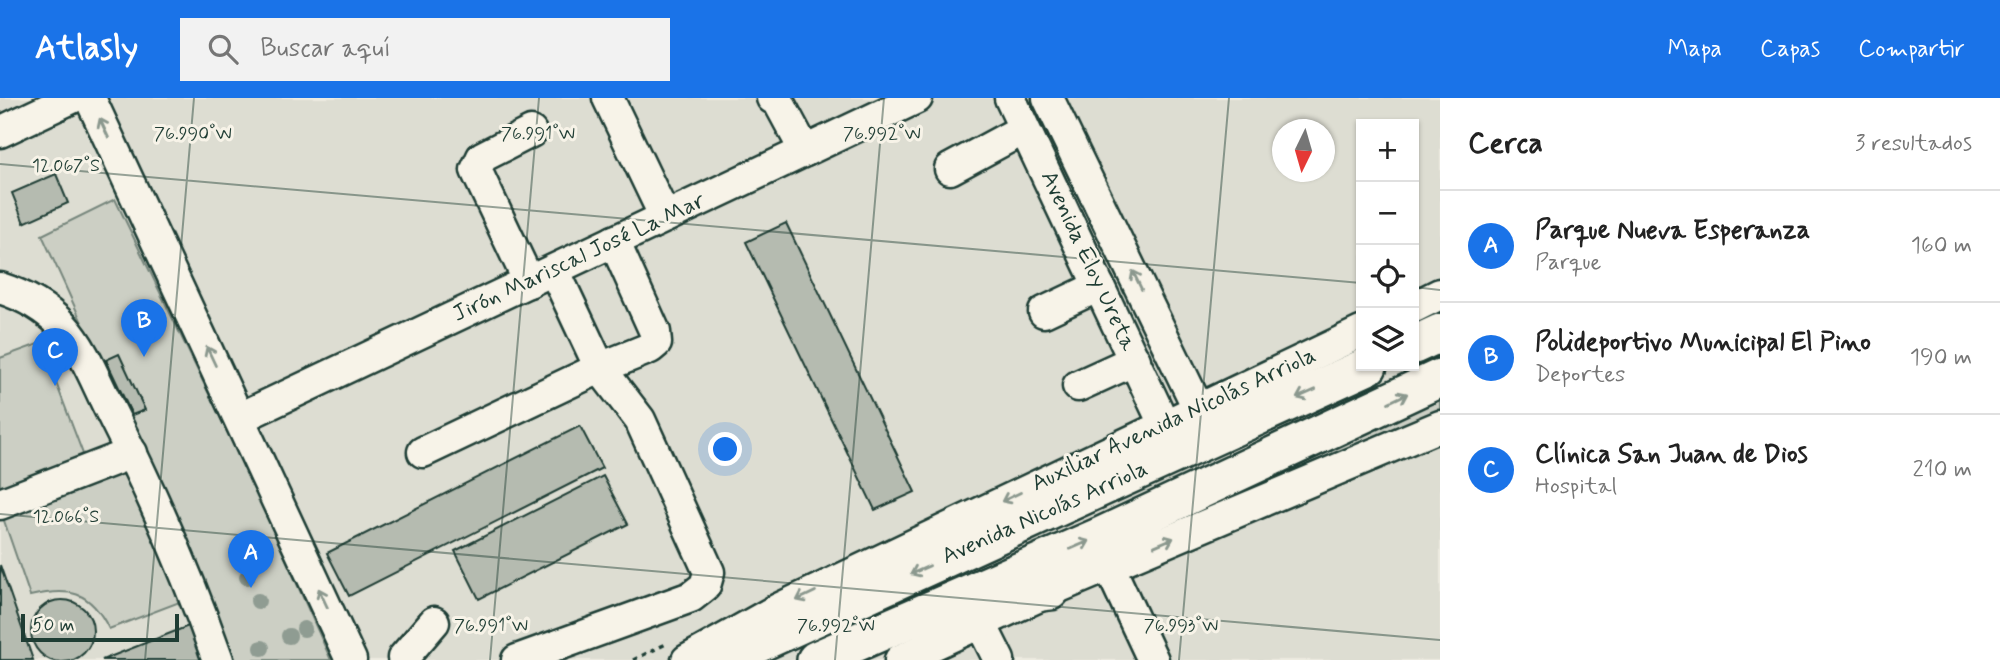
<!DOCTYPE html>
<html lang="es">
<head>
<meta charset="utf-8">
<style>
	body { margin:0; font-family:Mynerve,sans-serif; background:#f2f2f2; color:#222 }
	.controls { position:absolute; right:21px; top:21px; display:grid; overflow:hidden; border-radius:0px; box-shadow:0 2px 5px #0004 }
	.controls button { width:63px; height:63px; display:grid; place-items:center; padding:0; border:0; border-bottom:2px solid #e0e0e0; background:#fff; color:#222; font:35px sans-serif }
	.compass { position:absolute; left:1272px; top:21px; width:63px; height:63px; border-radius:50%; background:#fff; box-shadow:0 2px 5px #0004; rotate:185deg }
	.scale { position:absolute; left:21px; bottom:18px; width:158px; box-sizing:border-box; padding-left:7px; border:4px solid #1f3d34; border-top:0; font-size:19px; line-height:24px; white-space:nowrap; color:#1f3d34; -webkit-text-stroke:5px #f7f3e8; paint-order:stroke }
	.you { position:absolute; left:726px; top:352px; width:24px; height:24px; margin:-18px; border:5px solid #fff; border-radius:50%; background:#1a73e8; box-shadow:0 0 0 10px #1a73e833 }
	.badge { display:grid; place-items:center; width:46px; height:46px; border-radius:50%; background:#1a73e8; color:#fff; font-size:23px; font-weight:700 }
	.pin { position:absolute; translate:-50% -58px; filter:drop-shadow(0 2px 4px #0008) }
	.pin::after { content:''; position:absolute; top:37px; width:24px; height:21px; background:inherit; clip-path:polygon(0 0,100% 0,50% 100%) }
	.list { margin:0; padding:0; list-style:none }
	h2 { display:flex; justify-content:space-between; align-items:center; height:91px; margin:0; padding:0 28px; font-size:30px }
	h2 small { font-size:23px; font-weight:400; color:#767676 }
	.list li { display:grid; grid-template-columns:46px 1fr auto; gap:21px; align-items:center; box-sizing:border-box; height:112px; padding:0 28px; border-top:2px solid #e0e0e0 }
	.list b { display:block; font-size:26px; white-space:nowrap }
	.list p { margin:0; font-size:23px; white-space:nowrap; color:#767676 }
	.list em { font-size:23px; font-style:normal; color:#767676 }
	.icon { flex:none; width:38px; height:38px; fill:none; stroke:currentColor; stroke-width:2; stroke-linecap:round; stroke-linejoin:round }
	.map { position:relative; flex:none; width:1440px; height:562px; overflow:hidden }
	header { display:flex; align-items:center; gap:42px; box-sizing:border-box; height:98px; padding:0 35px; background:#1a73e8; color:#fff }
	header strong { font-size:33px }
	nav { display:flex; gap:38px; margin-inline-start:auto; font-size:24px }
	.search { width:490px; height:63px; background:#f2f2f2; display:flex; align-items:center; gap:18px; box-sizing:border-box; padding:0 24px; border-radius:0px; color:#767676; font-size:26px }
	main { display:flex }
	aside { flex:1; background:#fff }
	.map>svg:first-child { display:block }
</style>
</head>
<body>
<header>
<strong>Atlasly</strong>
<div class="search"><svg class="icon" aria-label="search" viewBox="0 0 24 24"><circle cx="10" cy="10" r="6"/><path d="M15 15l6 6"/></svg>Buscar aquí</div>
<nav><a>Mapa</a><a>Capas</a><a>Compartir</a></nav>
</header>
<main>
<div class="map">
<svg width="1440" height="562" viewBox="0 0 1440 562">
	<rect width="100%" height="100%" fill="#eeece1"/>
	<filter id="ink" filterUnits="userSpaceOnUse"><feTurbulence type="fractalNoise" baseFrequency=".0143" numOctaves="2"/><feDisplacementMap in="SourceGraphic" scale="14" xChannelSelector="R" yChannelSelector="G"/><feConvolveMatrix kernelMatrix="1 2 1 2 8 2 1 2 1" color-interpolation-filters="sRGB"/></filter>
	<g filter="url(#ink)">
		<path fill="#ddddd2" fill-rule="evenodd" d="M0 0H1440V562H0ZM1361 26H1414V268H1361ZM1282 32H1324V74H1282Z"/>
		<g fill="#cccfc4" stroke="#76867c" stroke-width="2">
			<polygon points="115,101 250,381 331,562 236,562 42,137"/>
			<polygon points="41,245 86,364 0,396 0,260"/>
			<polygon points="1440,300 1440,313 1237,401 1235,395"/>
			<path d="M109 376H121L132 383 185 502 109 531C90 492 69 489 30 498L0 411Z"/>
		</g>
		<g fill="#b5bbb0" stroke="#1f3d34" stroke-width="2">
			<polygon points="56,76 68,105 24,125 12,95"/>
			<polygon points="786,125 915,394 875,412 746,144"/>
			<polygon points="119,256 145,312 132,317 106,262"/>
			<polygon points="580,328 602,370 349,498 327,455"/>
			<polygon points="603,378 628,426 479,501 455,453"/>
			<polygon points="0,467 33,562 0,562"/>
			<circle cx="62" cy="533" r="31"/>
			<polygon points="191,527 205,562 102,562"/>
		</g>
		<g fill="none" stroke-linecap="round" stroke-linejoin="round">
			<g stroke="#1f3d34" stroke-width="35">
				<g id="minor">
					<polyline points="90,0 351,562"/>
					<polyline points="608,0 665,119"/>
					<polyline points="772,0 778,3 805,53"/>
					<polyline points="1010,0 1164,326"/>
					<polyline points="1048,0 1198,310"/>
					<polyline points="0,34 72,0"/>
					<polyline points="950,71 1024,31"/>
					<polyline points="529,184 476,72 482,59 531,34"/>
					<path d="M0 190C25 198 45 209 63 228 84 251 96 284 110 312 151 393 188 477 218 562"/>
					<polyline points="1414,209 1440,196"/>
					<polyline points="1044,214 1099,188"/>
					<polyline points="1078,288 1135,262"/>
					<polyline points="240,320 917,0"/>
					<polyline points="423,354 600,270 650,250 656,245 655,234 614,143"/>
					<polyline points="0,406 132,355"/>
					<polyline points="1109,468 1153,562"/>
					<polyline points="980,524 999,562"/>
					<polyline points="403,560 434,524"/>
					<polyline points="517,562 691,499 705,488 709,474 640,322 600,270 554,172"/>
					<polyline points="687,562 778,511 1361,234"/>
					<polyline points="900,562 1050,493 1440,328"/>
				</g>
			</g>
			<g stroke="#1f3d34" stroke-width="42">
				<g id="major">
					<polyline points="1414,247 1440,235"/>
					<polyline points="987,500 1050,493"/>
					<polyline points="722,562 1368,268"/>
					<polyline points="816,562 1099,439 1440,280"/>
				</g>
			</g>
			<polyline stroke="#1f3d34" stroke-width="3.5" stroke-dasharray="5 5" stroke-linecap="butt" points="633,562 668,545"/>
			<use href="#minor" stroke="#f7f3e8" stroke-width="30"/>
			<use href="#major" stroke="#f7f3e8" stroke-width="37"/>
		</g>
		<g fill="#8f9c92">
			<circle cx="247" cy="479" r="8"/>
			<circle cx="258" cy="503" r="8"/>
			<circle cx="304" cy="531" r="8"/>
			<circle cx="289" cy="538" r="8"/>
			<circle cx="262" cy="550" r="8"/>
		</g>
		<defs><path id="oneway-shaft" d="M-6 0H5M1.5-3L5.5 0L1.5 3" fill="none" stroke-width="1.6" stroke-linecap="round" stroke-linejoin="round" transform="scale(1.75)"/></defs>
		<g stroke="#8b988e">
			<use href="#oneway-shaft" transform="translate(104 30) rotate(-115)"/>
			<use href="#oneway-shaft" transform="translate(1137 182) rotate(-116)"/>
			<use href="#oneway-shaft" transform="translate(211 258) rotate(-115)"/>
			<use href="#oneway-shaft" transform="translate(1306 296) rotate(156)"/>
			<use href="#oneway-shaft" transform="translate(1398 300) rotate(-25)"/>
			<use href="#oneway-shaft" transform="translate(1011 399) rotate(154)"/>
			<use href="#oneway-shaft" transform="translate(1164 444) rotate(-23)"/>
			<use href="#oneway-shaft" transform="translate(1080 447) rotate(-23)"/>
			<use href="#oneway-shaft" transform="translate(920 472) rotate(156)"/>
			<use href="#oneway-shaft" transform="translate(806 498) rotate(154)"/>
			<use href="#oneway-shaft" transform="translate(323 500) rotate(-115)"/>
		</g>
	</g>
	<path fill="none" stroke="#1f3d34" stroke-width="2" stroke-opacity="0.45" d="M0 66 1361 185M1414 189 1440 192M0 416 1440 542M145 562 194 0M490 562 539 0M835 562 884 0M1179 562 1229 0"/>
	<g text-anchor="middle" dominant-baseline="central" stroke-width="6" stroke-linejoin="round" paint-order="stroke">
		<g font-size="23" fill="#1f3d34" stroke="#f7f3e8">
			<text transform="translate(579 160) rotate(-25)">Jirón Mariscal José La Mar</text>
			<text transform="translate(1088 163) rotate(65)">Avenida Eloy Ureta</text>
			<text transform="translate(1174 322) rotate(-25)">Auxiliar Avenida Nicolás Arriola</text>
			<text transform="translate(1045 415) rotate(-24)">Avenida Nicolás Arriola</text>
		</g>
	</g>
	<g font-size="18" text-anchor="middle" fill="#1f3d34" stroke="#f7f3e8" stroke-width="6" stroke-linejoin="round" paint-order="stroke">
		<text x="193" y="41">76.990°W</text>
		<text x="538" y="41">76.991°W</text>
		<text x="882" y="41">76.992°W</text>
		<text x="66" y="73">12.067°S</text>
		<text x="66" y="424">12.066°S</text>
		<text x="491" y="533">76.991°W</text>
		<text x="836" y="533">76.992°W</text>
		<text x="1181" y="533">76.993°W</text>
	</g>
</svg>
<div class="controls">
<button>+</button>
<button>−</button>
<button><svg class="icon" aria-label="locate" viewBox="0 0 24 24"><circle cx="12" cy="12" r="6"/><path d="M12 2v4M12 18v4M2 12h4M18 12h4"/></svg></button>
<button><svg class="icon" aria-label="layers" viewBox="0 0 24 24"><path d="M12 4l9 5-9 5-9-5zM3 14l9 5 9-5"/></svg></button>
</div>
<svg class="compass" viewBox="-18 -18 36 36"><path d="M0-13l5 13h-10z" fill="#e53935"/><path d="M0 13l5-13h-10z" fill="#767676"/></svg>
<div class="scale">50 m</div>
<div class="you"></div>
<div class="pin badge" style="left:251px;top:490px">A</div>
<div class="pin badge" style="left:144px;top:259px">B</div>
<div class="pin badge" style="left:55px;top:288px">C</div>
</div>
<aside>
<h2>Cerca<small>3 resultados</small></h2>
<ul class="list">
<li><span class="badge">A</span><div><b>Parque Nueva Esperanza</b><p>Parque</p></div><em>160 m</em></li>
<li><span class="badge">B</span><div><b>Polideportivo Municipal El Pino</b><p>Deportes</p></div><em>190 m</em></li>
<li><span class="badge">C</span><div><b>Clínica San Juan de Dios</b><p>Hospital</p></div><em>210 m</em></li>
</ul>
</aside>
</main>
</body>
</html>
